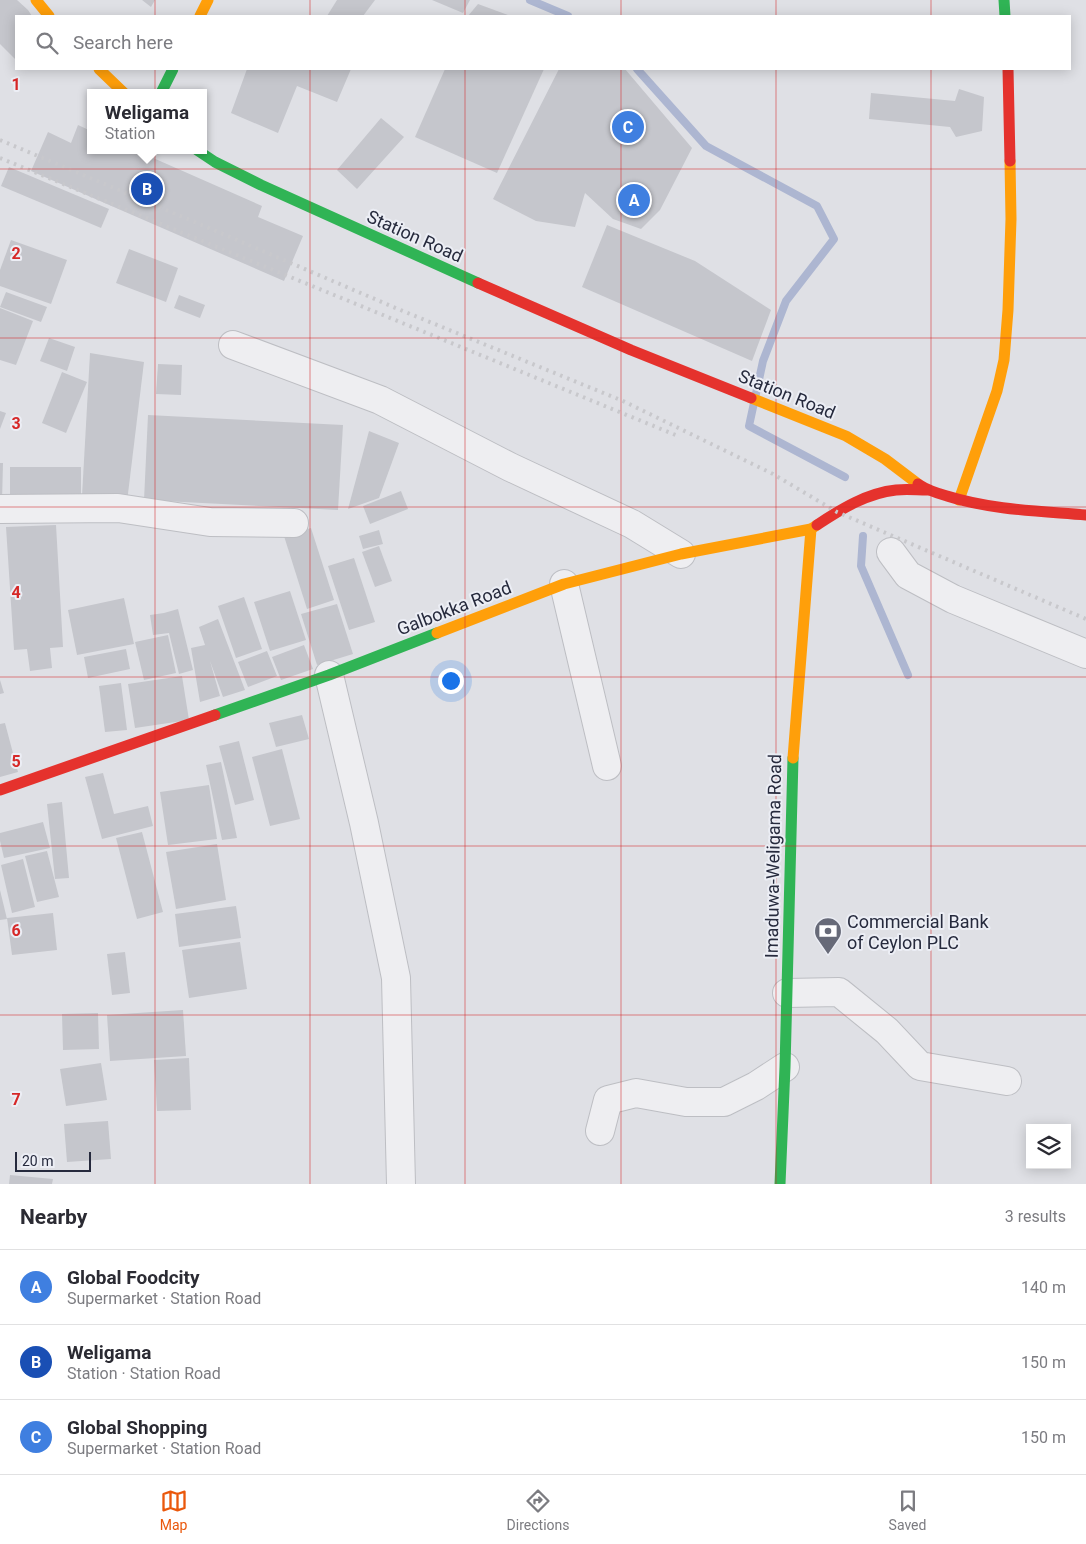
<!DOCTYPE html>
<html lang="en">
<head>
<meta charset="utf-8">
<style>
	body { margin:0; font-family:Roboto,sans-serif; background:#f7f7f7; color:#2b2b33 }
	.controls { position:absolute; right:15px; bottom:15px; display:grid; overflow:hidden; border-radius:0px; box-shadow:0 2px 12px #0003 }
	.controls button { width:45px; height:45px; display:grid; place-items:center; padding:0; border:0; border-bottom:1px solid #e1e1e2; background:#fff; color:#2b2b33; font:25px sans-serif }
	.scale { position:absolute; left:15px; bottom:12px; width:76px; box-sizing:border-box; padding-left:5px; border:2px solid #262a3d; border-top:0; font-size:14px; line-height:18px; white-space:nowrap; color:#262a3d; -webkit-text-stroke:4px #eceef5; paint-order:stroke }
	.you { position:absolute; left:450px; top:680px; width:18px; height:18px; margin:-12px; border:4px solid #fff; border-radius:50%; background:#1a73e8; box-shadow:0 0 0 8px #1a73e833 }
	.badge { display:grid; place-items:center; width:32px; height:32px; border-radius:50%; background:#ea580c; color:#fff; font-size:16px; font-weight:700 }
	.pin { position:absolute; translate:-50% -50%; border:2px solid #fff; box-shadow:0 1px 5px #0006 }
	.popup { position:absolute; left:87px; top:89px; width:120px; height:65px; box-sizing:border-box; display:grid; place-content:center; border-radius:0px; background:#fff; filter:drop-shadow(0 1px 4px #0005); font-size:16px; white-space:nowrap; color:#7c7c81 }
	.popup b { font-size:19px; color:#2b2b33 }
	.popup::after { content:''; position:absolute; left:50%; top:100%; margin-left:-10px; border:10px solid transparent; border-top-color:#fff }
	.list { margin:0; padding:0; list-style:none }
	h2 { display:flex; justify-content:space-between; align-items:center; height:65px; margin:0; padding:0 20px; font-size:21px }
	h2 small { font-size:16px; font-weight:400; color:#7c7c81 }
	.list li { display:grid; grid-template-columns:32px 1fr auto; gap:15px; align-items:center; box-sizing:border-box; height:75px; padding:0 20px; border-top:1px solid #e1e1e2 }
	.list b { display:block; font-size:19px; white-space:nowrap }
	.list p { margin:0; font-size:16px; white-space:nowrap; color:#7c7c81 }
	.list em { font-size:16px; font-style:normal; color:#7c7c81 }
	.icon { flex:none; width:28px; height:28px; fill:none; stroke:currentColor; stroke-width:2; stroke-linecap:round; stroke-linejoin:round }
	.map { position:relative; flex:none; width:1086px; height:1184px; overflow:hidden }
	.search { position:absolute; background:#fff; box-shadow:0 2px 12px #0003; left:15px; right:15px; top:15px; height:55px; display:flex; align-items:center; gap:12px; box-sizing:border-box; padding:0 18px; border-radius:0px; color:#7c7c81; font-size:19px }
	.sheet { height:290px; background:#fff }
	nav { display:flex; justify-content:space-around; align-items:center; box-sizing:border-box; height:70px; border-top:1px solid #e1e1e2; background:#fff; font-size:14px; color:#7c7c81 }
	nav a { display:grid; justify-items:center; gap:2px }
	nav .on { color:#ea580c }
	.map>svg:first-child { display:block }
</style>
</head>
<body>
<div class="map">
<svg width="1086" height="1184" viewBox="0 0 1086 1184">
	<rect width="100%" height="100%" fill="#dfe0e5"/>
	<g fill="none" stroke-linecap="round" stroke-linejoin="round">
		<g stroke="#adb6d1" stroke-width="8">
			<polyline points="530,0 568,16"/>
			<polyline points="637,69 706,146 817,206 834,239 786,301 763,361 749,426 845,477"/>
			<polyline points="863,536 861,566 908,675"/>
		</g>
	</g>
	<g fill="#c5c6cc">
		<polygon points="0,0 17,0 28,10 32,16 16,16 16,60 0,44"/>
		<polygon points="142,0 155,0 151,7"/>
		<polygon points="337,0 375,0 363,16 327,16"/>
		<polygon points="432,0 470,0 463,13"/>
		<polygon points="478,4 511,16 468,16"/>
		<polygon points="247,69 351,69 337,102 297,86 278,133 231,113"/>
		<polygon points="445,69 544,69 497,173 415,137"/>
		<polygon points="559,69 625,69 692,148 660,210 641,229 613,219 585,193 575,227 536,221 493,199"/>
		<polygon points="959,89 984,97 982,131 956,137 950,127 869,119 871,93 955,101"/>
		<polygon points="381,118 404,137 357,189 337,170"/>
		<polygon points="78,125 91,131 91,150 135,150 262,206 258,217 303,236 284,281 31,171 48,132 71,143"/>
		<polygon points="9,167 109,209 101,228 1,186"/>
		<polygon points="607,225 695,261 771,310 752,361 582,287"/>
		<polygon points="11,240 67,260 51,304 0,286 0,270"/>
		<polygon points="129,249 178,268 166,302 116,283"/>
		<polygon points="6,292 47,307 41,322 0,307"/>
		<polygon points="179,295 205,305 200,318 174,308"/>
		<polygon points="0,308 33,321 16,365 0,360"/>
		<polygon points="49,338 75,347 67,371 40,361"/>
		<polygon points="90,353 144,362 127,502 82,496"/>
		<polygon points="158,364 182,365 181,395 156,394"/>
		<polygon points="62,372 87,382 66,433 42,423"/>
		<polygon points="0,411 6,413 0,429"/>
		<polygon points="148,415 343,425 338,510 144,500"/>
		<polygon points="369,431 399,443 379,498 348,509"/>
		<polygon points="0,463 3,463 2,502 0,502"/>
		<polygon points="10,467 81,467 81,504 10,503"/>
		<polygon points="401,491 408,509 370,524 363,506"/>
		<polygon points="56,525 63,647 50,648 52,668 30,671 27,649 14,650 6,527"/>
		<polygon points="311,528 334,600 307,609 284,536"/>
		<polygon points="379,530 383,544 363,549 359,536"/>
		<polygon points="379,546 392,581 375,587 362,552"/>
		<polygon points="354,558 375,622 349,630 328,566"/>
		<polygon points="290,591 306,640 270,651 254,602"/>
		<polygon points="244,597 262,649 236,658 218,606"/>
		<polygon points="124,598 134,644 77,655 68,610"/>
		<polygon points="337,604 353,654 317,665 301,614"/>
		<polygon points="178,609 193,670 179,674 169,633 153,635 150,615 164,613"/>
		<polygon points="218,619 245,690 223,697 210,661 220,696 200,702 191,648 205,645 199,627"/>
		<polygon points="168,635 176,673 144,680 135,642"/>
		<polygon points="304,645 313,669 281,680 272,657"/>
		<polygon points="126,649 130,669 88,678 84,657"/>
		<polygon points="267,651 277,676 248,687 238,662"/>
		<polygon points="182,676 189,720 135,728 128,684"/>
		<polygon points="0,680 4,693 0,694"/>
		<polygon points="121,683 127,730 105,732 99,686"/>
		<polygon points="302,715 309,739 276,747 269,723"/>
		<polygon points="5,723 18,772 0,777 0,724"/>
		<polygon points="239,741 254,800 235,805 219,746"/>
		<polygon points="282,749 300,819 270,826 252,757"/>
		<polygon points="221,762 237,838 222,840 206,765"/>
		<polygon points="103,773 114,814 148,806 153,826 102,839 85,777"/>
		<polygon points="209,785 217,839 168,845 160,792"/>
		<polygon points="62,802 69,878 55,879 47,804"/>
		<polygon points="43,822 50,848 4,858 0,841 0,833"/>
		<polygon points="142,832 163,912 137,919 116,838"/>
		<polygon points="217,844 226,900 176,909 166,852"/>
		<polygon points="47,851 59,897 37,902 25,856"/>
		<polygon points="23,859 35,907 12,913 1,865"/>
		<polygon points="0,890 7,919 0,920"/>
		<polygon points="236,906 241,938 179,947 175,914"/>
		<polygon points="53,913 57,950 12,955 7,918"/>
		<polygon points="240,942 247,989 189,998 182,950"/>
		<polygon points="125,952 130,993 112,995 107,954"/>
		<polygon points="183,1010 186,1056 110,1061 107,1015"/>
		<polygon points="98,1013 99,1049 63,1050 62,1014"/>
		<polygon points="189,1058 191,1110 157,1111 154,1060"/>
		<polygon points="101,1063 107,1100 66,1106 60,1069"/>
		<polygon points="108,1121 111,1159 67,1162 64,1124"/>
		<polygon points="10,1175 53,1179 52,1184 9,1184"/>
	</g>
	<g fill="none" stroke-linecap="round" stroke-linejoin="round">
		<g stroke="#bdbec3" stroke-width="30">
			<g id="street">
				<polyline points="233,345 380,400 510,467 632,524 681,554"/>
				<polyline points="0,509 118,508 210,522 294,523"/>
				<polyline points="891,552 908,575 953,599 1086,654"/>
				<polyline points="564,584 607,766"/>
				<polyline points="329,675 364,823 396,978 401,1184"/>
				<polyline points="787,993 839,992 887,1031 920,1066 1007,1081"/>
				<polyline points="600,1131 608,1100 636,1093 686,1102 724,1102 756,1086 785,1067"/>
			</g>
		</g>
		<use href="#street" stroke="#eeeef1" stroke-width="28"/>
		<g stroke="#30b455" stroke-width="11">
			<polyline points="1004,0 1005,16"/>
			<polyline points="161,93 173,69"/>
			<polyline points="197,150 215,162 261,185 478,283"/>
			<polyline points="215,715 329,675 437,633"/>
			<polyline points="780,1184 785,1067 793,758"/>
		</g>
		<g stroke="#ff9f0a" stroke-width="11">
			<polyline points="36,0 49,16"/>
			<polyline points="200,16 208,0"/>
			<polyline points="99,69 124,93"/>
			<polyline points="751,398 846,436 885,459 918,484"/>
			<polyline points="959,500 997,391 1004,360 1008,310 1011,219 1010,161"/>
			<polyline points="437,633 564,584 681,554 811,529 817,525"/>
			<polyline points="793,758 811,529"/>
		</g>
		<g stroke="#e5322d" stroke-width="11">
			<polyline points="1008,69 1010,161"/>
			<polyline points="478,283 631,350 751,398"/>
			<path d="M918 484C927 490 936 493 947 496 992 510 1039 511 1086 515"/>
			<path d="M817 525C841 509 867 493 896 490 906 489 917 490 927 490"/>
			<polyline points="0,790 215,715"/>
		</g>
		<g stroke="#c8c8cc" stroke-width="4" stroke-dasharray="2.5 5" stroke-linecap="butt">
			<polyline points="0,140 209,228 398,309 623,401 773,474 837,512 1086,619"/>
			<polyline points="0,158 678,436"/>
		</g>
	</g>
	<path fill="none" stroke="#d62828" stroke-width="1" stroke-opacity="0.55" d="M155 0V16M310 0V16M465 0V16M621 0V16M776 0V16M931 0V16M155 69V1184M310 69V1184M465 69V1184M621 69V1184M776 69V1184M931 69V1184M0 169H1086M0 338H1086M0 507H1086M0 677H1086M0 846H1086M0 1015H1086"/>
	<defs>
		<g id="bank-pin" transform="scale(1.4375)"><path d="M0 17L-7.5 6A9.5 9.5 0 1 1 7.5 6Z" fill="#676a78" stroke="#eceef5"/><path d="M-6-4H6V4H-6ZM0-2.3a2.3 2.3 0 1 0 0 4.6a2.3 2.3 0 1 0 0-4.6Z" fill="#fff"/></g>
	</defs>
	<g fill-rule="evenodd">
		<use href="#bank-pin" x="828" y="931"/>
	</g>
	<g text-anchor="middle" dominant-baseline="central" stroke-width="4" stroke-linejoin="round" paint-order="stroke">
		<g font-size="18" fill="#262a3d" stroke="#eceef5">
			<text transform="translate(415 236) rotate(24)">Station Road</text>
			<text transform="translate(787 394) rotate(22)">Station Road</text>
			<text transform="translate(454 608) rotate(-21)">Galbokka Road</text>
			<text transform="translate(773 856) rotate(-89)">Imaduwa-Weligama Road</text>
		</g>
		<g font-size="18" fill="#262a3d" stroke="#eceef5" text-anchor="start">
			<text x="847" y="921">Commercial Bank<tspan x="847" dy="21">of Ceylon PLC</tspan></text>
		</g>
	</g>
	<g font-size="16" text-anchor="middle" font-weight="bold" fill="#d62828" stroke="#eceef5" stroke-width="4" stroke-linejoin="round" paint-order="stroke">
		<text x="16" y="90">1</text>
		<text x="16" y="259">2</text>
		<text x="16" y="429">3</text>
		<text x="16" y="598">4</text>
		<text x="16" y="767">5</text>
		<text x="16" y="936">6</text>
		<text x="16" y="1105">7</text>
	</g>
</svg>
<div class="controls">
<button><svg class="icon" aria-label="layers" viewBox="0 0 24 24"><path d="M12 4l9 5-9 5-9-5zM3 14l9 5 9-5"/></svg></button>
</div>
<div class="scale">20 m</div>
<div class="you"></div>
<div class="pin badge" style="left:634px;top:200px;background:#3f7fe0">A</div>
<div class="pin badge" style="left:147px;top:189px;background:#1a4fb4">B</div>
<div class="popup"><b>Weligama</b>Station</div>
<div class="pin badge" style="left:628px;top:127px;background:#3f7fe0">C</div>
<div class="search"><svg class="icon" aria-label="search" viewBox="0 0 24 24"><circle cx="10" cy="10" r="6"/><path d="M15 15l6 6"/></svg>Search here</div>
</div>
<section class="sheet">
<h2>Nearby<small>3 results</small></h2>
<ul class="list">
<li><span class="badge" style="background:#3f7fe0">A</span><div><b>Global Foodcity</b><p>Supermarket · Station Road</p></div><em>140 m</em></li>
<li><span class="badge" style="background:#1a4fb4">B</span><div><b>Weligama</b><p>Station · Station Road</p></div><em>150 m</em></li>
<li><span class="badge" style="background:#3f7fe0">C</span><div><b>Global Shopping</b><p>Supermarket · Station Road</p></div><em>150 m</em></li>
</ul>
</section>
<nav>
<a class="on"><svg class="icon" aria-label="map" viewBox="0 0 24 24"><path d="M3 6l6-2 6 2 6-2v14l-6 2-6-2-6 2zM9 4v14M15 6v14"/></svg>Map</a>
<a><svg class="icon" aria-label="directions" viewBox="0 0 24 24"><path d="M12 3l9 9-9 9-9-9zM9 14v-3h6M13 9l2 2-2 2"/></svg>Directions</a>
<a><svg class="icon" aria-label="saved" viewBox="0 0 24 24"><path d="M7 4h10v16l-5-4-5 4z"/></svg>Saved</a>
</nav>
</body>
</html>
